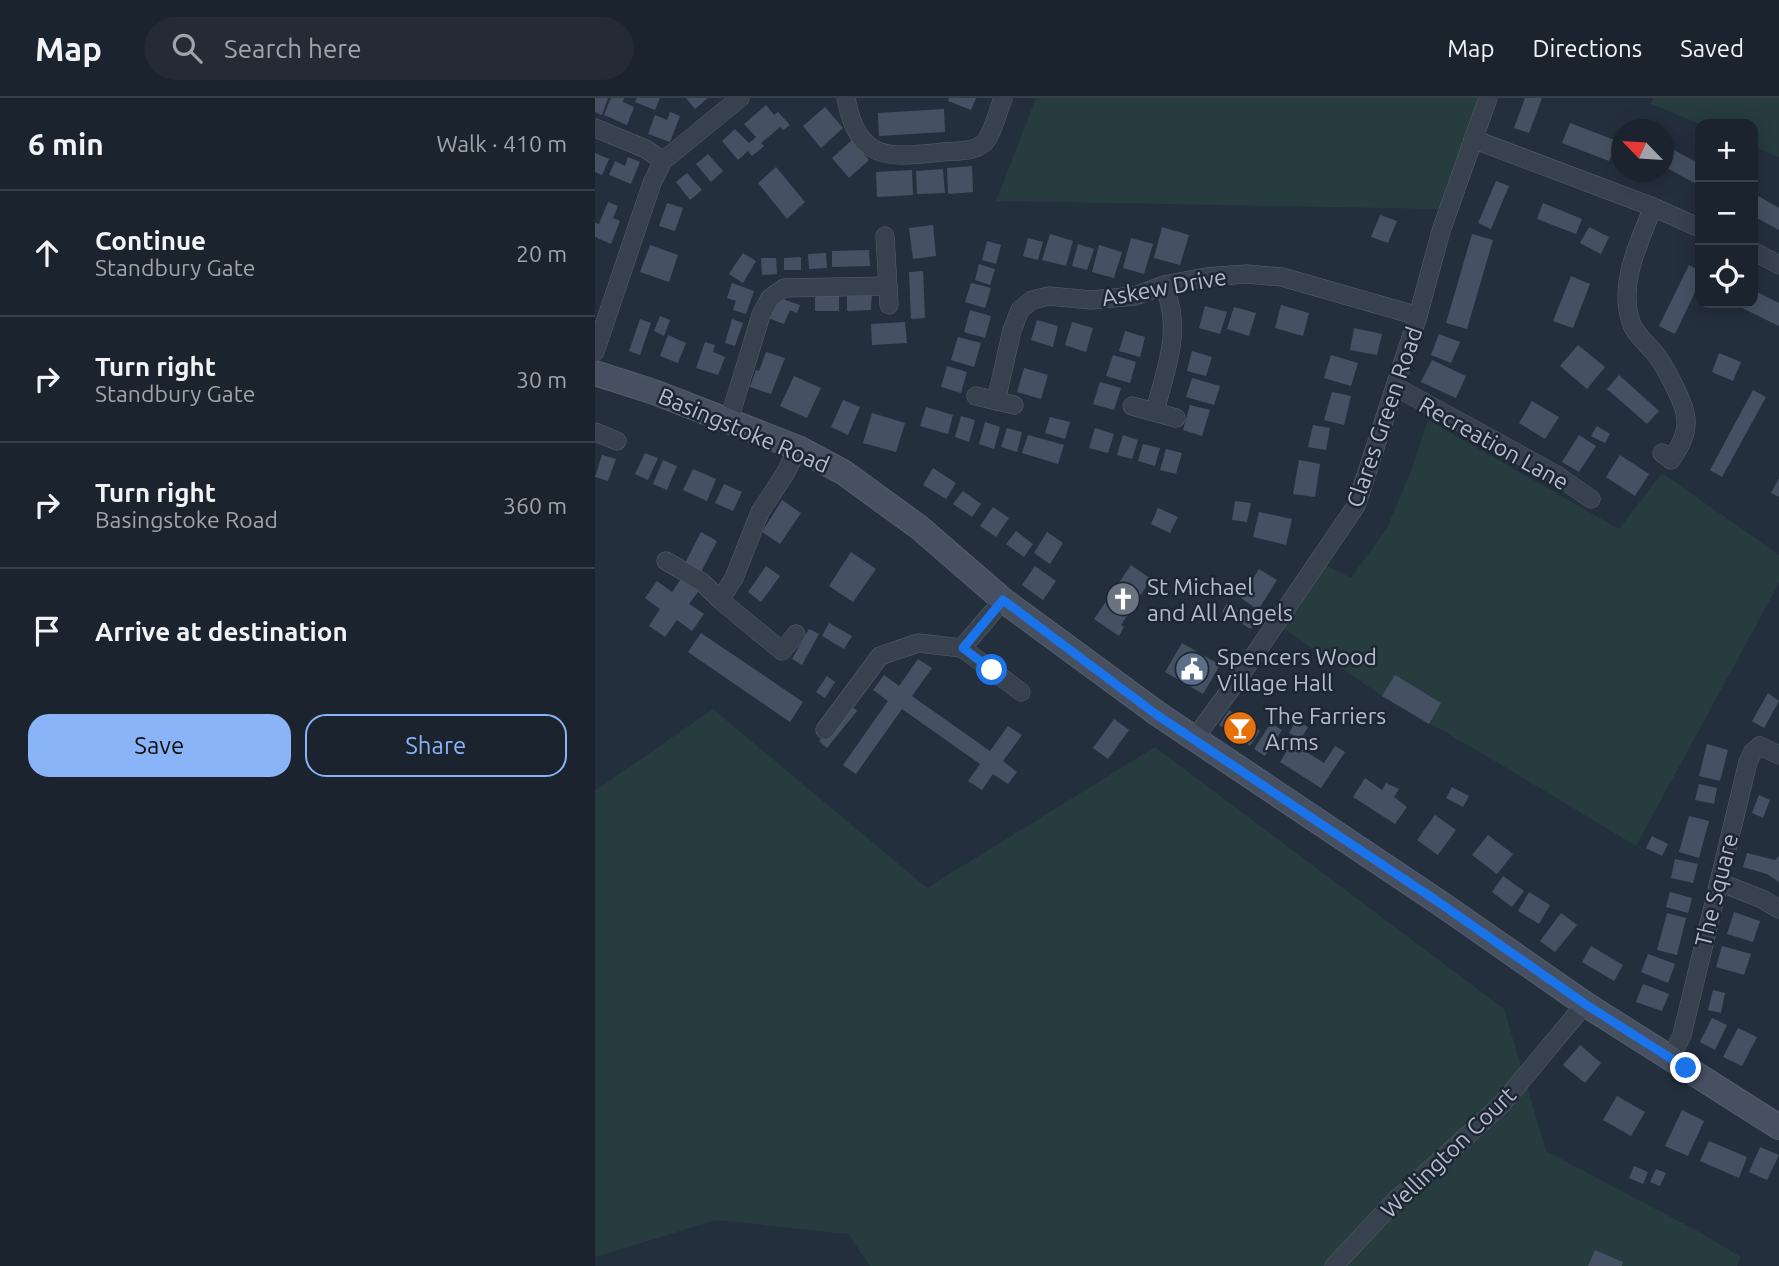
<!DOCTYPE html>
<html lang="en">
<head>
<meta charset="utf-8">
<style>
	body { margin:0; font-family:Ubuntu,sans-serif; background:#242b36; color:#f1f3f6 }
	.controls { position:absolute; right:21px; top:21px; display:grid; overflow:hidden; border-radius:14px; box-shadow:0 4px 18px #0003 }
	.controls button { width:63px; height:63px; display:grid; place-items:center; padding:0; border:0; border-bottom:2px solid #39404a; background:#1b232e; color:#f1f3f6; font:35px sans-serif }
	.compass { position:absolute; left:1016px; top:21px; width:63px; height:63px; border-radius:50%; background:#1b232e; box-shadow:0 4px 18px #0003; rotate:295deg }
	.stop { position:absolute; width:21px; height:21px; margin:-16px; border:5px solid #1a73e8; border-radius:50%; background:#fff }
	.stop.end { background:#1a73e8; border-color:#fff; box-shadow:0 2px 7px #0008 }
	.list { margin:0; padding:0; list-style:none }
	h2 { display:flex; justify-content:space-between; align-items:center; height:91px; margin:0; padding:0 28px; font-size:30px }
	h2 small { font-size:23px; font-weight:400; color:#a0a4aa }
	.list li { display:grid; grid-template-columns:46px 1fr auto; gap:21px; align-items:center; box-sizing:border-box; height:126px; padding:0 28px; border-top:2px solid #39404a }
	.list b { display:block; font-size:26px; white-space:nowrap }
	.list p { margin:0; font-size:23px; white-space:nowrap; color:#a0a4aa }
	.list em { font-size:23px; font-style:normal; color:#a0a4aa }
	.actions { display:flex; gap:14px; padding:21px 28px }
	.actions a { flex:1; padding:16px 0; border:2px solid #8ab4f8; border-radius:21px; text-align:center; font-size:24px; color:#8ab4f8 }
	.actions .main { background:#8ab4f8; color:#111 }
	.icon { flex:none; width:38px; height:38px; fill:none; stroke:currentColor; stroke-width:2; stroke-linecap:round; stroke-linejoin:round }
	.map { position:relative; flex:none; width:1184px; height:1168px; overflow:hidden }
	header { display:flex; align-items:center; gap:42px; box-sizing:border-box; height:98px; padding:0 35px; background:#1b232e; border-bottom:2px solid #39404a }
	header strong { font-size:33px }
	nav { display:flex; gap:38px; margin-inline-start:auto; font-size:24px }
	.search { width:490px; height:63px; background:#242b36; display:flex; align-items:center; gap:18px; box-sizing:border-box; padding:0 24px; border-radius:38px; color:#a0a4aa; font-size:26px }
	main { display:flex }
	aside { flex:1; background:#1b232e }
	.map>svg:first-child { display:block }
</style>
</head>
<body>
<header>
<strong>Map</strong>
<div class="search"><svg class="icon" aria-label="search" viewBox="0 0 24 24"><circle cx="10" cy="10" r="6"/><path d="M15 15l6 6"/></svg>Search here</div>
<nav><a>Map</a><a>Directions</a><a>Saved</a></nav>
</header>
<main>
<aside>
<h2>6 min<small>Walk · 410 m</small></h2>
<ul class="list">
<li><svg class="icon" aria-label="ahead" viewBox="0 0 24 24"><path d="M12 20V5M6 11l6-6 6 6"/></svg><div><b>Continue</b><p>Standbury Gate</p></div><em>20 m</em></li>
<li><svg class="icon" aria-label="right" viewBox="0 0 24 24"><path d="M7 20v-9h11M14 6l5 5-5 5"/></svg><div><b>Turn right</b><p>Standbury Gate</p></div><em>30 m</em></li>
<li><svg class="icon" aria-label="right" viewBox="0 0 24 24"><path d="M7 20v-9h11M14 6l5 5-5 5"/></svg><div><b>Turn right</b><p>Basingstoke Road</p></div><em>360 m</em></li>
<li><svg class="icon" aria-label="arrive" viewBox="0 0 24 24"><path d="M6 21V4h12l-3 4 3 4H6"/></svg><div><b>Arrive at destination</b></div></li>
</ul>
<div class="actions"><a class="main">Save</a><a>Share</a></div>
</aside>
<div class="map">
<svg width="1184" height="1168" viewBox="0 0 1184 1168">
	<rect width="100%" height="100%" fill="#242f3e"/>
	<g fill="#263c3f">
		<polygon points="441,0 888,0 847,111 401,103"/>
		<polygon points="1058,0 1184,0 1184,59 1158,48 1158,26 1105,26 1056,6"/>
		<polygon points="833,322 1024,431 1067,375 1184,457 1184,485 1041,748 895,660 787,598 688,530 729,466 756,480 792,430 816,373"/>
		<polygon points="118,611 332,790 560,649 909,911 951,1053 1106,1135 1146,1159 1142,1168 275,1168 253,1136 121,1122 0,1159 0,693"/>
	</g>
	<g fill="#455162">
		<polygon points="0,0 13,0 7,17 0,14"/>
		<polygon points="16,0 29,0 28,4 39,9 32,27 9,17"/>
		<polygon points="42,0 65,0 60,12 40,4"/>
		<polygon points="91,0 113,0 100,11"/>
		<polygon points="354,0 381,0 376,12 353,3"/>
		<polygon points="930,0 947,0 934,35 919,30"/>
		<polygon points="171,7 179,17 183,14 195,27 188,32 185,29 166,45 169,48 157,58 153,53 143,62 127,43 140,31 154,45 161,39 149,26"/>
		<polygon points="230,9 248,30 226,50 208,28"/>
		<polygon points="349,11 350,34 284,38 283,15"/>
		<polygon points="75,14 85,18 75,44 53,36 60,17 72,22"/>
		<polygon points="975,25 1022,43 1014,63 967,45"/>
		<polygon points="257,42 274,62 254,80 237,60"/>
		<polygon points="1068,46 1105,66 1105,88 1068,68"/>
		<polygon points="0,55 14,61 7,77 0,74"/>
		<polygon points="113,56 128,73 116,84 101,66"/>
		<polygon points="33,59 45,64 36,86 14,77 20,63 30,68"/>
		<polygon points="377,68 378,94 353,96 352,70"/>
		<polygon points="181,69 210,104 192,121 163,85"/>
		<polygon points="348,71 350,95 322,96 321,73"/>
		<polygon points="317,72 318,97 282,99 281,74"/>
		<polygon points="92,75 107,92 95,102 81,84"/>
		<polygon points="901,83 914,88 896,131 883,125"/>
		<polygon points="1158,95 1184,110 1184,132 1158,118"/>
		<polygon points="13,104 23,108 18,120 25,123 16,146 0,139 0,125 4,126"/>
		<polygon points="72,105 88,110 80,133 64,128"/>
		<polygon points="948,105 987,121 981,136 942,121"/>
		<polygon points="785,117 802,123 793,145 776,139"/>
		<polygon points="338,127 341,158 318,161 314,130"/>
		<polygon points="567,129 594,137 585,167 559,160"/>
		<polygon points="994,129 1014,139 1006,156 985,145"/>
		<polygon points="455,136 478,143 471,168 447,162"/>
		<polygon points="877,136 898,142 872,231 851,225"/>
		<polygon points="433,140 448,144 443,162 428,158"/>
		<polygon points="536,140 558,146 549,176 528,170"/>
		<polygon points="392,143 406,147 401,166 387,162"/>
		<polygon points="483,146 499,151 492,172 477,168"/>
		<polygon points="55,147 83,157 74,184 45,174"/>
		<polygon points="504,147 527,154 519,180 497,174"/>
		<polygon points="274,152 275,168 237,169 237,153"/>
		<polygon points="148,155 161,163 148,185 134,176"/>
		<polygon points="231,155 232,170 214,171 213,156"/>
		<polygon points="206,159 206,172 189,172 189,160"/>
		<polygon points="166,160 181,160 182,176 167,177"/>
		<polygon points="384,166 400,171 395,187 380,182"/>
		<polygon points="1094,167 1105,173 1105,184 1080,236 1064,228"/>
		<polygon points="328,173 330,220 316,221 314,174"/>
		<polygon points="976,178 995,186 978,230 958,223"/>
		<polygon points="137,185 159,193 151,216 138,212 141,203 132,200"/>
		<polygon points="376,185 396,190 390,210 370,204"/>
		<polygon points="1158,192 1184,205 1184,228 1141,207 1158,205"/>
		<polygon points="277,193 276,212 252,213 252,194"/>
		<rect x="220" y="194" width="24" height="19"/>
		<polygon points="182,199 205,207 202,215 195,212 189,226 173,220"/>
		<polygon points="686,207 714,215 708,238 680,230"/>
		<polygon points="610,208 632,214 625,236 604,230"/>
		<polygon points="639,209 661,215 654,238 632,231"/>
		<polygon points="375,212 396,218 390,240 369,234"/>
		<polygon points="65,218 75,222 69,238 59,233"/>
		<polygon points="45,221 56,225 45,257 34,253"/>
		<polygon points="137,221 148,225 140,248 130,245"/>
		<polygon points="442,222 463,228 458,249 436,242"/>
		<polygon points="310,224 312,245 277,247 276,226"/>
		<polygon points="477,224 498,230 491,254 470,247"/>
		<polygon points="759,230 787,236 782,257 755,252"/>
		<polygon points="530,233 550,239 545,259 524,253"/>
		<polygon points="844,236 865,244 856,265 836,257"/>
		<polygon points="73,237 91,245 83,265 65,258"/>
		<polygon points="363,239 386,245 379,269 356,262"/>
		<polygon points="110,244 120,247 118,254 130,259 123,277 101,270"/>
		<polygon points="983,247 1010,269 992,291 965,268"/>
		<polygon points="597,253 617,259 611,278 592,273"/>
		<polygon points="171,254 190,260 176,296 155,289 161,272 164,273"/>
		<polygon points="1124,255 1146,264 1138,283 1117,274"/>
		<polygon points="518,257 541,264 535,285 511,278"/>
		<polygon points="736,257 763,265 756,288 729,280"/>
		<polygon points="837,262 871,278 861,300 826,284"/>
		<polygon points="352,268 372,274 366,295 346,289"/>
		<polygon points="429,270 453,277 446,301 422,294"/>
		<polygon points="1024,277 1064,313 1052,326 1012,291"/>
		<polygon points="199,278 226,290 212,320 185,308"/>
		<polygon points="597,280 625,288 619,307 591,299"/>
		<polygon points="505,284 526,290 519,312 498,306"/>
		<polygon points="1158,292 1171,299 1127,379 1115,372"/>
		<polygon points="737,294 756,298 749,327 729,322"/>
		<polygon points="248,302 265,309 253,337 236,329"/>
		<polygon points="937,303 964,319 950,341 924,325"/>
		<polygon points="595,307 615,312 607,338 588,332"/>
		<polygon points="331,309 358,317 353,336 325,328"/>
		<polygon points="277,315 310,325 301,354 268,345"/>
		<polygon points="366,318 380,322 374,344 360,339"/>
		<polygon points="455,319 475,324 470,341 450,335"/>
		<polygon points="390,324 405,329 399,351 384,346"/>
		<polygon points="718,327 735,330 731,352 713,349"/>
		<polygon points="1002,328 1015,336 1010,345 996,338"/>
		<polygon points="412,330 427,334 422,354 406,349"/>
		<polygon points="500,330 519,336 513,355 494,350"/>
		<polygon points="433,337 469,347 463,366 427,355"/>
		<polygon points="528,337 543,342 537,361 522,357"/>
		<polygon points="984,337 1001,348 984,374 967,364"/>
		<polygon points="548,346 565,350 560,368 543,363"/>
		<polygon points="571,351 587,355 581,376 565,372"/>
		<polygon points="50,355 63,360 53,382 40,376"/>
		<polygon points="7,357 21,361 13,383 0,379"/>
		<polygon points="1025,357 1054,376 1040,398 1011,379"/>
		<polygon points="68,362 82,368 72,392 58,386"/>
		<polygon points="704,362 725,366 720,399 698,396"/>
		<polygon points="338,370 361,385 351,401 328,387"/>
		<polygon points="98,371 121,381 112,403 88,392"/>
		<polygon points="1184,380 1184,399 1176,395"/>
		<polygon points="129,386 147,394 138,413 120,405"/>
		<polygon points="368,393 386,406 377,419 358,406"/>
		<polygon points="187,402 206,415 185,446 167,434"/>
		<polygon points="640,403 656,405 652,424 637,422"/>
		<polygon points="398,409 414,420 401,439 385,428"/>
		<polygon points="563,410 583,419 575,435 556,426"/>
		<polygon points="664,414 697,421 691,447 658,439"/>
		<polygon points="421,433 438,446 429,459 411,446"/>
		<polygon points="106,434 122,443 104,478 88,469"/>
		<polygon points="452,434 468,445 455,466 439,455"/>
		<polygon points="256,454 281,471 258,504 234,488"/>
		<polygon points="536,467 556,481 526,527 529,529 524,538 499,521"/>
		<polygon points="171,468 185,478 166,504 153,494"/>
		<polygon points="440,468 461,483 448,502 427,487"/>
		<polygon points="664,471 682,482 663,512 646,500"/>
		<polygon points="88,478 106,490 94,506 109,516 97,533 82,522 70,539 54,528 65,511 50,500 62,483 77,494"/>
		<polygon points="632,505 660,522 656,531 627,514"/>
		<polygon points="234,525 257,538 249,551 227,538"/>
		<polygon points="214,531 224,536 207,567 197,561"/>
		<polygon points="106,535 208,604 195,624 93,554"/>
		<polygon points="587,545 625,567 608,596 570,574"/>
		<polygon points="323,561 337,570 317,598 395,653 413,628 427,637 408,663 422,674 413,686 398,676 387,692 373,683 385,666 307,611 261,676 248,667 293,603 278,592 289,577 304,588"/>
		<polygon points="800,577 846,605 834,626 787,598"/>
		<polygon points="232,578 240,584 230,600 221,594"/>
		<polygon points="1173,595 1184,603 1169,630 1157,623"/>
		<polygon points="254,606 262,613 232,650 224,643"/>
		<polygon points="634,612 665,633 655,648 624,627"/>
		<polygon points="519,621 534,632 513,661 498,650"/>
		<polygon points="701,623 713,629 705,642 694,635"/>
		<polygon points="676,625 687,632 670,658 659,651"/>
		<polygon points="697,645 729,665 740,648 750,654 726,690 685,664"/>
		<polygon points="1112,646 1133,652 1125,683 1104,678"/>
		<polygon points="770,680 787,692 791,685 804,691 799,699 812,709 800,726 758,699"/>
		<polygon points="1104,686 1122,690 1119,706 1100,702"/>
		<polygon points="857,689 874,698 868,709 851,700"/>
		<polygon points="1164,697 1175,702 1168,720 1157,715"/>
		<polygon points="840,717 861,732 843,757 822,742"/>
		<polygon points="1094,718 1114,723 1104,760 1084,754"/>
		<polygon points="893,737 918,756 902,776 877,757"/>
		<polygon points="1057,738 1073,746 1067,758 1051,750"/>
		<polygon points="1152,755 1180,762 1184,758 1184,784 1172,776 1148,769"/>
		<polygon points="1080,761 1103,766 1098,785 1076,780"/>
		<polygon points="908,778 929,793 917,809 897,794"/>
		<polygon points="934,794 955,807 944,826 923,813"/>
		<polygon points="1075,794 1097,800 1093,815 1071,809"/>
		<polygon points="1139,814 1165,823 1158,844 1132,836"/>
		<polygon points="966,815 982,827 960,854 945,843"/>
		<polygon points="1072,815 1091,820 1082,857 1062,852"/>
		<polygon points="996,848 1028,867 1019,883 987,864"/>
		<polygon points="1127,848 1156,856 1149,877 1121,869"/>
		<polygon points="1053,856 1080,866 1073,885 1046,874"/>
		<polygon points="1048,886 1074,896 1067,913 1041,904"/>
		<polygon points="1118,892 1130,895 1126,915 1113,912"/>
		<polygon points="1117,920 1132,927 1120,952 1105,944"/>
		<polygon points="1143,930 1162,939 1147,968 1128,959"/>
		<polygon points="985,947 1006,965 990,985 968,967"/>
		<polygon points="1022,998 1050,1014 1036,1038 1008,1022"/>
		<polygon points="1087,1012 1109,1023 1093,1058 1070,1048"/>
		<polygon points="1114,1043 1152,1059 1144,1080 1105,1063"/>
		<polygon points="1165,1049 1184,1057 1172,1082 1154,1074"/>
		<polygon points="1039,1068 1053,1074 1048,1086 1034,1080"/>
		<polygon points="1061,1071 1071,1075 1065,1088 1055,1084"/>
		<polygon points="1000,1152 1028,1164 1027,1168 993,1168"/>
	</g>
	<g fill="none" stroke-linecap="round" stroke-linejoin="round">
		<g stroke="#565f6c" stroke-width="19">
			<g id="street">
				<path d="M251 0C263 64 293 60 347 54 360 53 379 54 389 45 398 35 403 13 408 0"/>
				<polyline points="0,30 51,51 68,63"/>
				<polyline points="878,41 1058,109 1105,130"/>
				<path d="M1058 109C1044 145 1023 185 1036 224 1039 235 1052 246 1059 254 1069 266 1091 307 1091 322 1092 337 1084 350 1076 362L1067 355"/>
				<polyline points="290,138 294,207"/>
				<polyline points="1158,153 1184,167"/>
				<polyline points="0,254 57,85 68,63 145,0"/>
				<polyline points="801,289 960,376 996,401"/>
				<polyline points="381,298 419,307"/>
				<polyline points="401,303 417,232 425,212 437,202 454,198 496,202 540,198 569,187 611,179 651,176 687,179 823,218"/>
				<polyline points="537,308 581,320"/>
				<path d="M560 314C571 268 588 234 569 187"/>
				<polyline points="133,325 166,217 175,200 189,190 293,188"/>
				<polyline points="0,334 22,343"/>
				<polyline points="71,463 107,484 125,502"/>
				<polyline points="201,536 187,553 125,502 139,480 165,414 190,376 203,350"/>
				<polyline points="367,550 426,594"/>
				<polyline points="230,632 285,558 323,545 367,550 408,502"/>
				<polyline points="599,641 641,584 761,408 823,218 846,133 893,0"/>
				<polyline points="1124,784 1167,801 1184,811"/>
				<polyline points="1076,960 1087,937 1153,664 1157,655 1165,648 1184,657"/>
				<polyline points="739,1168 800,1103 906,1007 990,906"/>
			</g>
		</g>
		<g stroke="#565f6c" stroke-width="26">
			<polyline id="secondary" points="0,275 59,294 203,350 248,374 325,430 408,502 563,616 842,803 990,906 1184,1029"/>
		</g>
		<use href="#street" stroke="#38414e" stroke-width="18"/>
		<use href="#secondary" stroke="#465061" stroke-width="24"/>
	</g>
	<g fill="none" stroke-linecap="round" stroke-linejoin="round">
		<polyline stroke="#1a73e8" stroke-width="9" points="397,572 368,550 408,502 562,617 842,803 990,906 1091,970"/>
	</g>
	<defs>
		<g id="church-disc" transform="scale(1.75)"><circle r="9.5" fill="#6b7280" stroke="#1d2633"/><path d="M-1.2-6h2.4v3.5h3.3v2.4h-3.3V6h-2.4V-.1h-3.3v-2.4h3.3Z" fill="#fff"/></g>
		<g id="civic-disc" transform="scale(1.75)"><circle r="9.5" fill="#5c6f8a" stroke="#1d2633"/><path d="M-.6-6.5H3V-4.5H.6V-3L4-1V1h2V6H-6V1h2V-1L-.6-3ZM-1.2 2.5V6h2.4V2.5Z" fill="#fff"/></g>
		<g id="bar-disc" transform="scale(1.75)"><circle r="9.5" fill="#e8710a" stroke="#1d2633"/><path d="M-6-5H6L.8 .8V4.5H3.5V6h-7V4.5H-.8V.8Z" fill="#fff"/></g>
	</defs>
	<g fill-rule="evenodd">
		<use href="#church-disc" x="528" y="501"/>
		<use href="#civic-disc" x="597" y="571"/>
		<use href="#bar-disc" x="645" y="630"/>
	</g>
	<g text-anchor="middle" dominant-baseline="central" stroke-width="5" stroke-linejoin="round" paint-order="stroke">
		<g font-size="23" fill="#b4bcc9" stroke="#1d2633">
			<text transform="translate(569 189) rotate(-10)">Askew Drive</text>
			<text transform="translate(789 319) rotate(-71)">Clares Green Road</text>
			<text transform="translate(149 332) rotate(23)">Basingstoke Road</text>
			<text transform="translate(899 345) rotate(29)">Recreation Lane</text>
			<text transform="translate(1121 792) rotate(-76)">The Square</text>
			<text transform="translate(853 1054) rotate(-44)">Wellington Court</text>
		</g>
		<g font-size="23" fill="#b4bcc9" stroke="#1d2633" text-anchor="start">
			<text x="552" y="488">St Michael<tspan x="552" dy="26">and All Angels</tspan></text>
			<text x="622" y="558">Spencers Wood<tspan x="622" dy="26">Village Hall</tspan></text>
			<text x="670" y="617">The Farriers<tspan x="670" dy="26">Arms</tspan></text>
		</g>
	</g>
</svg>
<div class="controls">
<button>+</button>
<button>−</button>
<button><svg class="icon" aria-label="locate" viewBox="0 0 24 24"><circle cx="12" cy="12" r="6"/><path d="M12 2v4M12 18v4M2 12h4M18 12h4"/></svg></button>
</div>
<svg class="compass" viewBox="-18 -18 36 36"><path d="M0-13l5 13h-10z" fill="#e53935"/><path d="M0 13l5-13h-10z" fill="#a0a4aa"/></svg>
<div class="stop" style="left:397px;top:572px"></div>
<div class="stop end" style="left:1091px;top:970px"></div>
</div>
</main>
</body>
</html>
